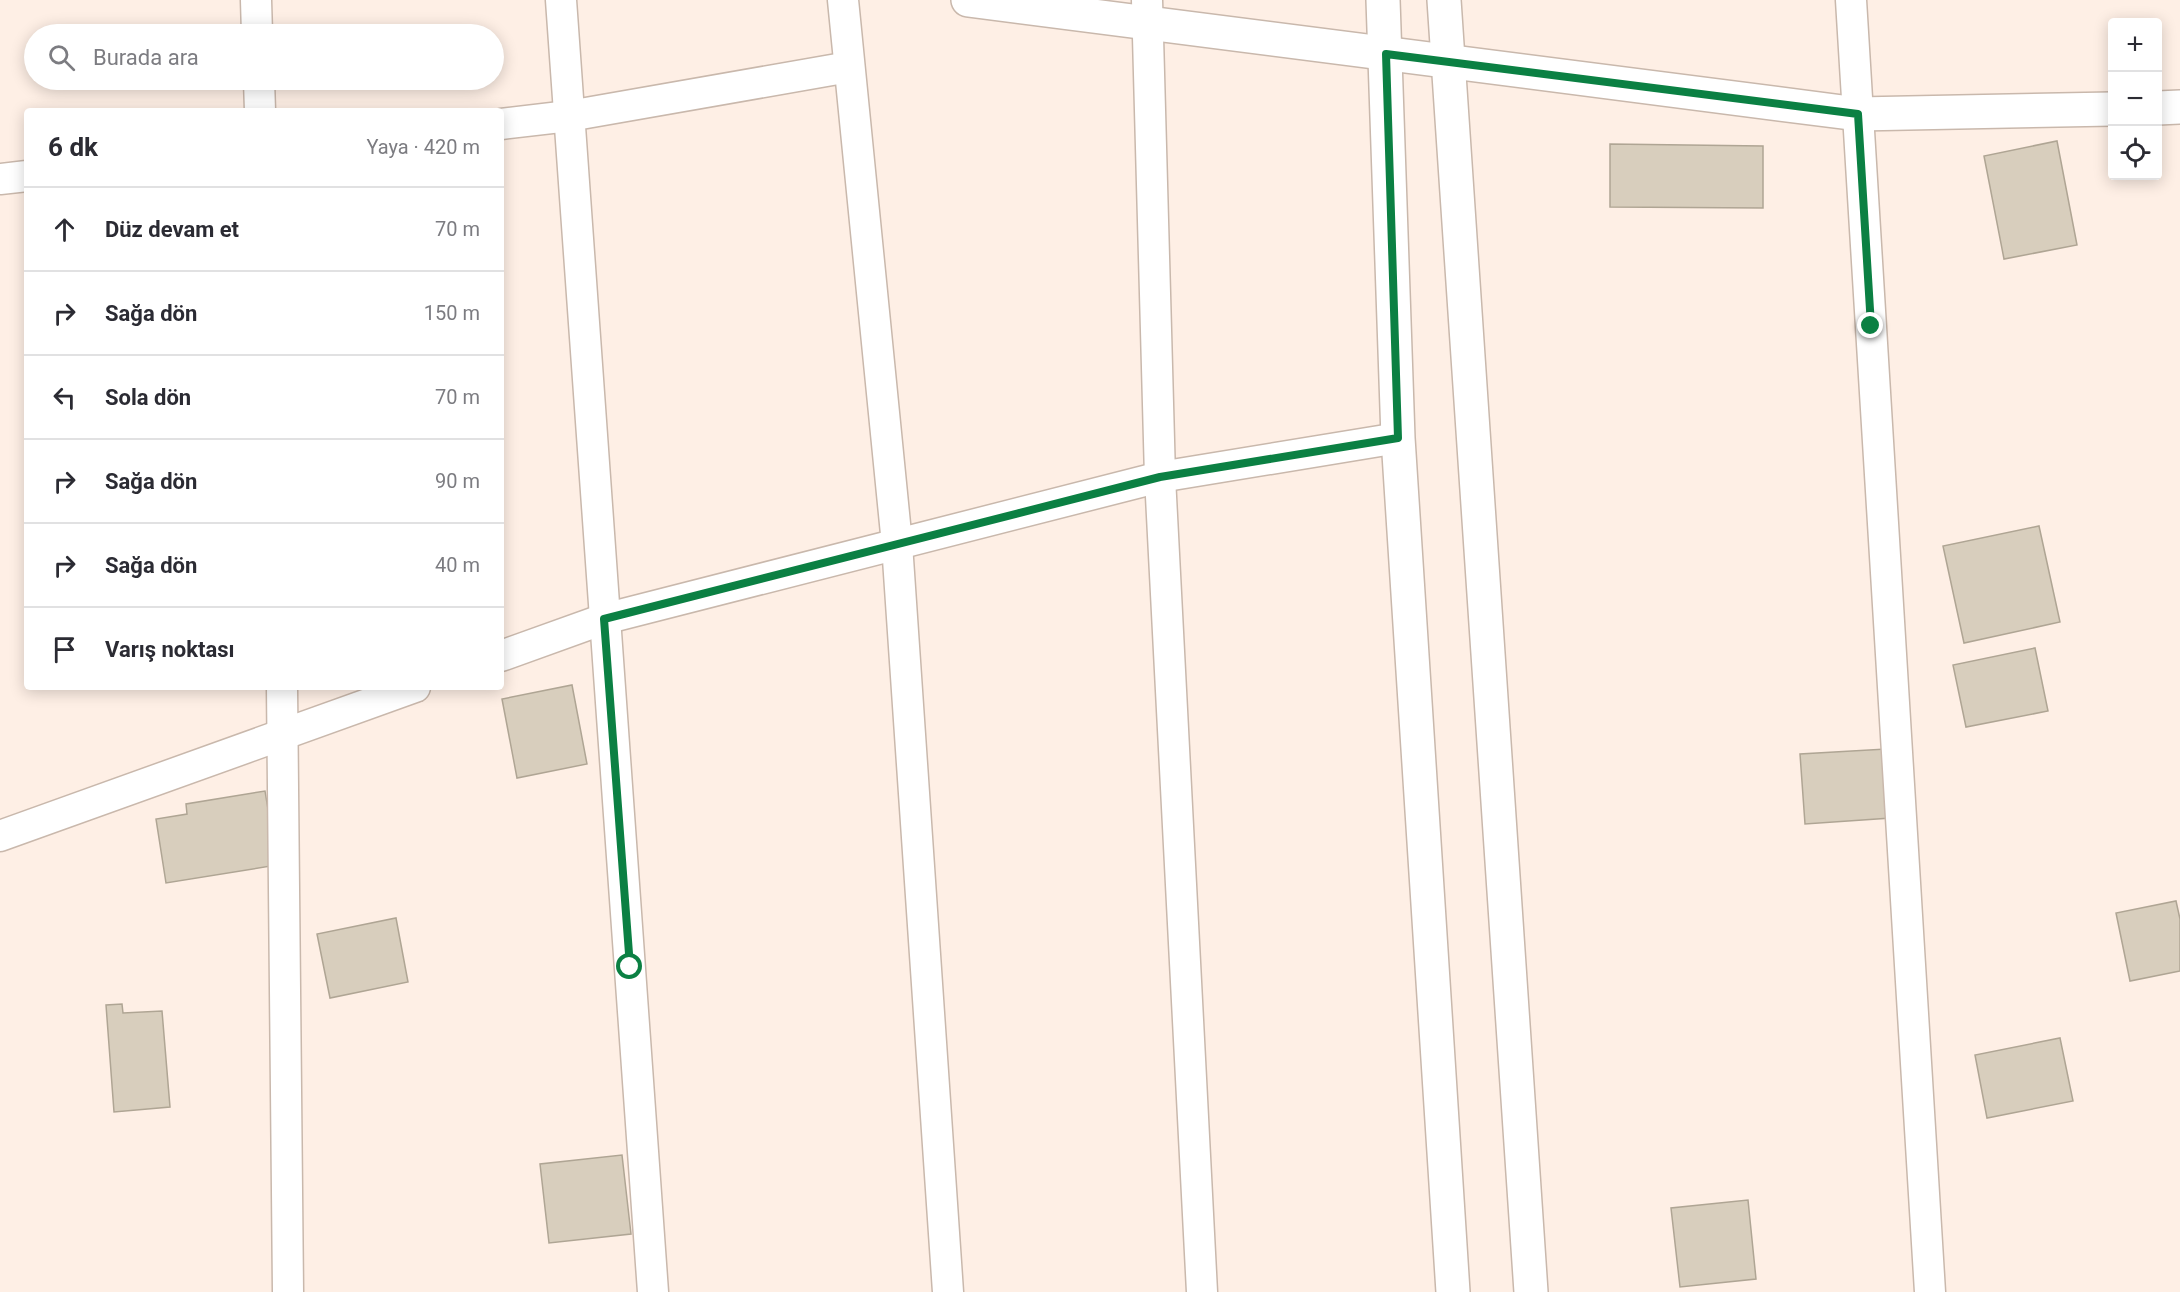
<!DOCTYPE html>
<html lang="tr">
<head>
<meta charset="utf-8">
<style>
	body { margin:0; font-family:Roboto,sans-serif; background:#f7f7f7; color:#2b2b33 }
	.controls { position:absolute; right:18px; top:18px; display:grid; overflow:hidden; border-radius:6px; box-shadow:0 3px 15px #0003 }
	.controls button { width:54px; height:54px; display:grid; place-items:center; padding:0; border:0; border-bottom:2px solid #e1e1e2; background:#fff; color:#2b2b33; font:30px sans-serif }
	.stop { position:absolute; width:18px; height:18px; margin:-14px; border:4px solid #0b8043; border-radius:50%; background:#fff }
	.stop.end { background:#0b8043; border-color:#fff; box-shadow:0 2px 6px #0008 }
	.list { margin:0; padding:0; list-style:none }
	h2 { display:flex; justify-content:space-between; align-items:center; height:78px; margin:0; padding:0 24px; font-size:26px }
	h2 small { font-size:20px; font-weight:400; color:#7c7c81 }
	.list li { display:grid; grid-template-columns:39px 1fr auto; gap:18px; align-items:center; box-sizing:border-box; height:84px; padding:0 24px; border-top:2px solid #e1e1e2 }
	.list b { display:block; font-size:22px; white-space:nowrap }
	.list em { font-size:20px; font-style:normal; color:#7c7c81 }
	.icon { flex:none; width:33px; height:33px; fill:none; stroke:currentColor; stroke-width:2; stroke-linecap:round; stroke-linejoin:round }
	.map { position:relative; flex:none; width:2180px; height:1292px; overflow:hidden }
	.search { position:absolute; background:#fff; box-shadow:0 3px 15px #0003; left:24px; top:24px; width:480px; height:66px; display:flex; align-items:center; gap:15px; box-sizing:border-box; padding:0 21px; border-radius:33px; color:#7c7c81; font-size:22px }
	.panel { position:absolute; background:#fff; box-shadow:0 3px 15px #0003; left:24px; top:108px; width:480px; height:582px; border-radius:6px }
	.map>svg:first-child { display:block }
</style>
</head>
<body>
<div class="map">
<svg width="2180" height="1292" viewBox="0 0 2180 1292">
	<rect width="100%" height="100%" fill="#feefe5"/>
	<g fill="#d8cebd" stroke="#afa594" stroke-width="1.5">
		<polygon points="2057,141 2077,245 2004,259 1984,156"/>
		<polygon points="1610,144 1763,146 1763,208 1610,207"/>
		<polygon points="2039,526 2060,622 1964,643 1943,546"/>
		<polygon points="2035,648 2048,711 1966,727 1953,665"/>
		<polygon points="572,685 587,764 517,778 502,699"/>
		<polygon points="1886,749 1891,818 1805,824 1800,754"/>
		<polygon points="265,791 277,865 166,883 156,819 187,814 186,804"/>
		<polygon points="2176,901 2180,919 2180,971 2130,981 2116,913"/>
		<polygon points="396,918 408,982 330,998 317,934"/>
		<polygon points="122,1004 123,1013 162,1011 170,1107 114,1112 106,1005"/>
		<polygon points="2060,1038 2073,1101 1987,1118 1975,1055"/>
		<polygon points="622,1155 631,1234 549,1243 540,1164"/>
		<polygon points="1748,1200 1756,1279 1680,1287 1671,1208"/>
	</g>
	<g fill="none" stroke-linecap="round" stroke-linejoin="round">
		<g stroke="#c9b8ac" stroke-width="33">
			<g id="minor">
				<polyline points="256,0 257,34"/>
				<polyline points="561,0 653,1292"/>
				<polyline points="843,0 897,544 948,1292"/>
				<polyline points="1147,0 1160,477 1202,1292"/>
				<polyline points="1851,0 1930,1292"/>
				<polyline points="259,80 260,111"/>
				<polyline points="501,124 569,116 849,67"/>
				<polyline points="0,179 27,176"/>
				<polyline points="501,656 604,619 1160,477 1398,438"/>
				<polyline points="282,687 288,1292"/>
				<polyline points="0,836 415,687"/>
			</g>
		</g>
		<g stroke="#c9b8ac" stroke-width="36">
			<g id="tertiary">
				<polyline points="968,0 1858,114 2112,109"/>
				<polyline points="1383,0 1398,438 1453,1292"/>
				<polyline points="1444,0 1531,1292"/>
				<polyline points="2158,108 2180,107"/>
			</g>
		</g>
		<use href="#minor" stroke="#fff" stroke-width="30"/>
		<use href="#tertiary" stroke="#fff" stroke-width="33"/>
	</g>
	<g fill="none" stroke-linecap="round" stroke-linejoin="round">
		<polyline stroke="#0b8043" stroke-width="8" points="630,967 604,619 1160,477 1398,438 1386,54 1858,114 1871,326"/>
	</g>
</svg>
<div class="controls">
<button>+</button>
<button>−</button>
<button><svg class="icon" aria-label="locate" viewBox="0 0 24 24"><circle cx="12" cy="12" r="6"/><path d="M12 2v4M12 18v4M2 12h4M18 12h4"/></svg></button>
</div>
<div class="stop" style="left:630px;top:967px"></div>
<div class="stop end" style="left:1871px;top:326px"></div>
<div class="search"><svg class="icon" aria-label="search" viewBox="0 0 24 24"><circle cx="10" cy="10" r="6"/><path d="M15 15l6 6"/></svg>Burada ara</div>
<section class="panel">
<h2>6 dk<small>Yaya · 420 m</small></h2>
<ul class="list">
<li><svg class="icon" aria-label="ahead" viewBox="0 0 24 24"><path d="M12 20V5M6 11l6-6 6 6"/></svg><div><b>Düz devam et</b></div><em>70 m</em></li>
<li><svg class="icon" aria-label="right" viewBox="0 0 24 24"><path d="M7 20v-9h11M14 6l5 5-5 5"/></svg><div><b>Sağa dön</b></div><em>150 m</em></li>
<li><svg class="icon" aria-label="left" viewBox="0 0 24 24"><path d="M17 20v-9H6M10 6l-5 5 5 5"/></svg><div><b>Sola dön</b></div><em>70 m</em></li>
<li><svg class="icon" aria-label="right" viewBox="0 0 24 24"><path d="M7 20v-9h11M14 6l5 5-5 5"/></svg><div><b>Sağa dön</b></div><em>90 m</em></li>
<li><svg class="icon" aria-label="right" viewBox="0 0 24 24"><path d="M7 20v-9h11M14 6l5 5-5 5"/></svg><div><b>Sağa dön</b></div><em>40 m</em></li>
<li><svg class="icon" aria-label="arrive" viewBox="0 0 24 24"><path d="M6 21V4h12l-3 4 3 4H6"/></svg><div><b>Varış noktası</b></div></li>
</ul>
</section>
</div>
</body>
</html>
